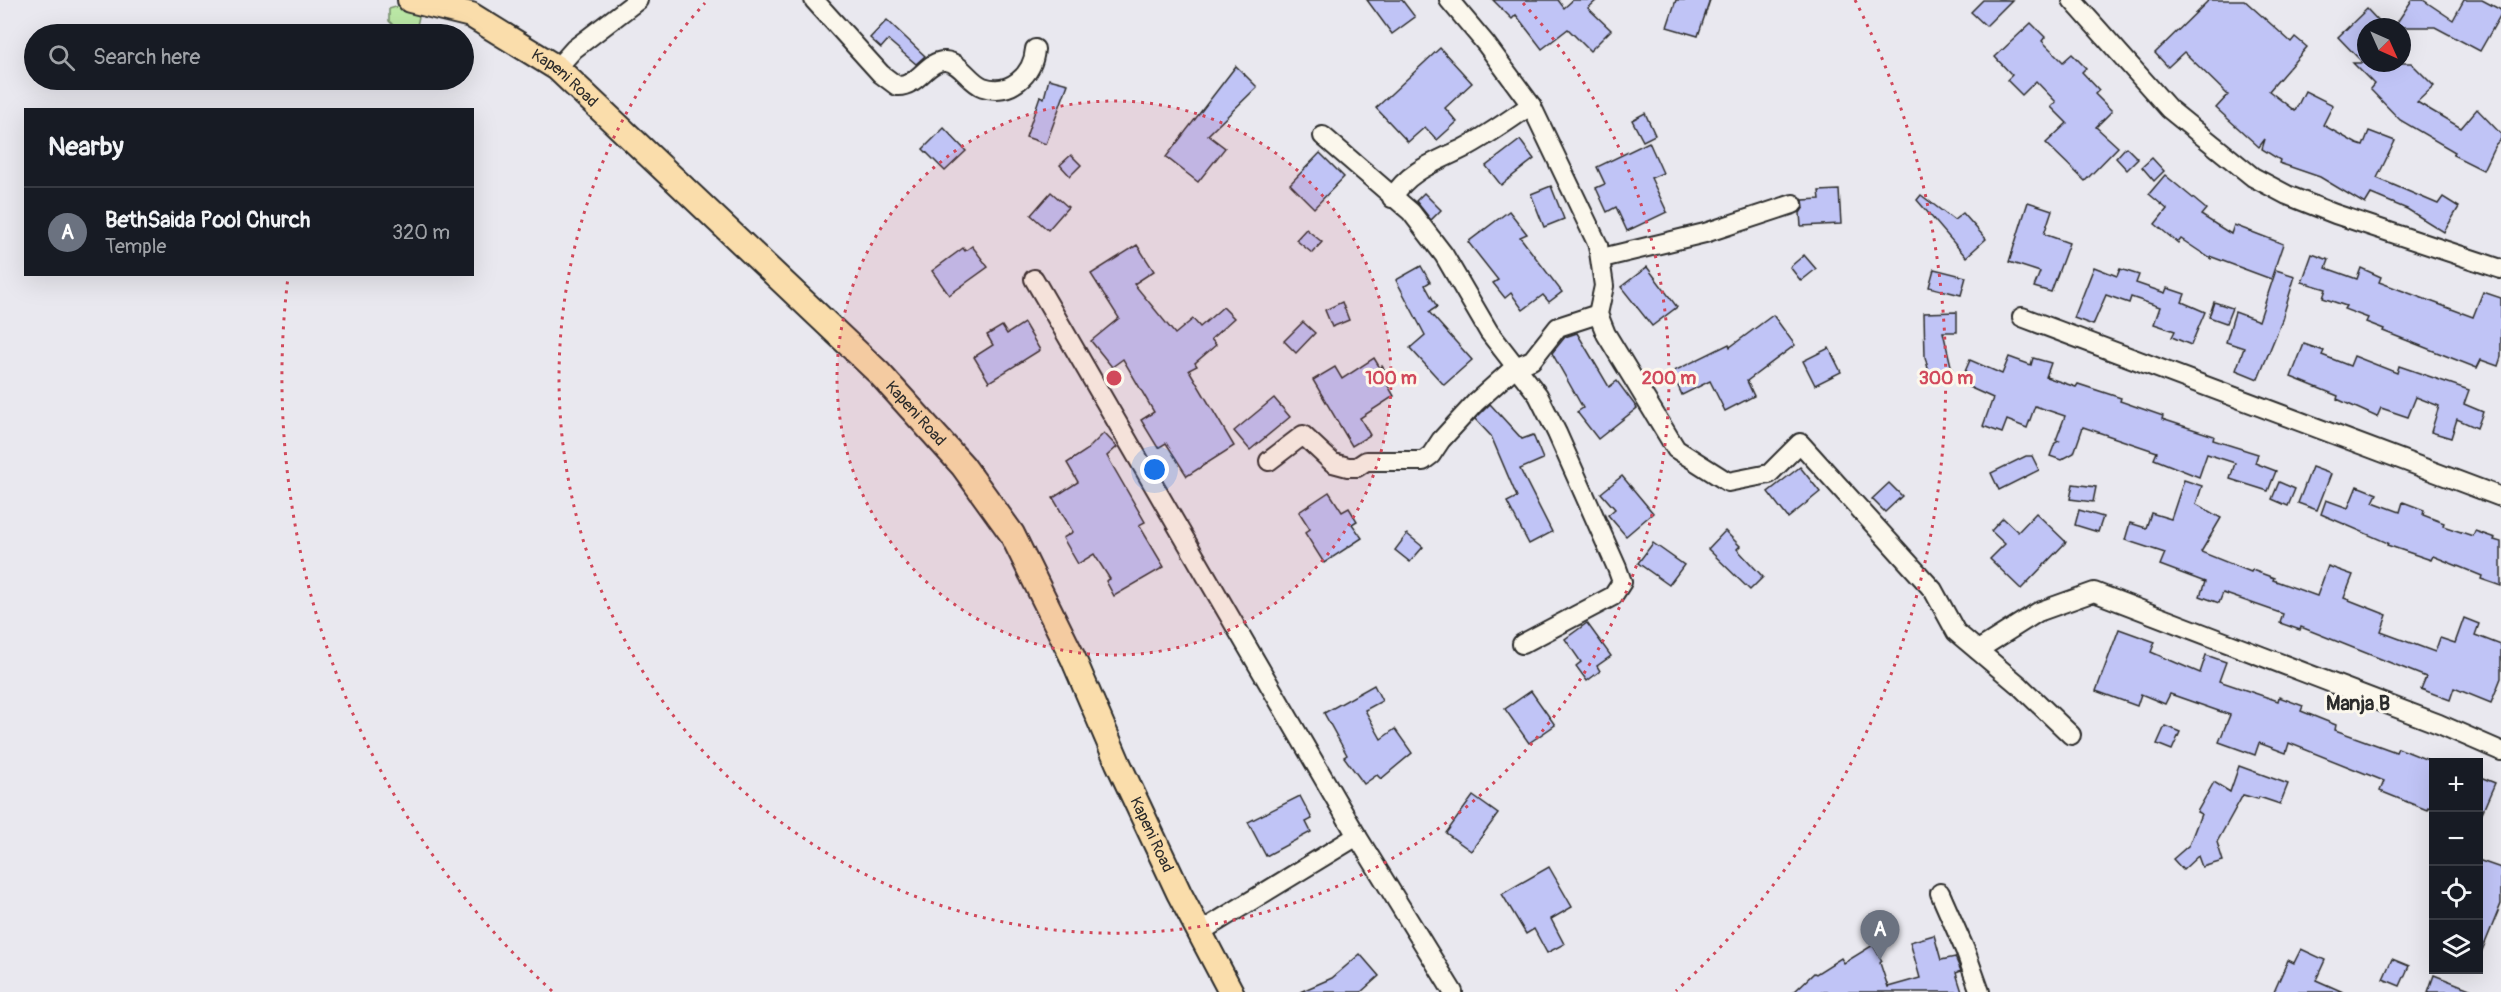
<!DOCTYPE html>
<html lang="en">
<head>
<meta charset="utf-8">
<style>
	body { margin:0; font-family:Pangolin,sans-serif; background:#242831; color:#f1f3f6 }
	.controls { position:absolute; right:18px; bottom:18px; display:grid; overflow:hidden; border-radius:0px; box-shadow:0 6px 24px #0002 }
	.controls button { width:54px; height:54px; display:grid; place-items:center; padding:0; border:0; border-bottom:2px solid #363941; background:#171b24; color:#f1f3f6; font:30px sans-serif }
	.compass { position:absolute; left:2357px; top:18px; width:54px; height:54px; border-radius:50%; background:#171b24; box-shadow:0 6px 24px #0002; rotate:135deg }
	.you { position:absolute; left:1155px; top:470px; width:21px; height:21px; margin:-15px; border:4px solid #fff; border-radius:50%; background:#1a73e8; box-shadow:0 0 0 9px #1a73e833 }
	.badge { display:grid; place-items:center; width:39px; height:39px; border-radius:50%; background:#7c3aed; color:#fff; font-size:20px; font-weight:700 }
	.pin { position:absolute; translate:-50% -50px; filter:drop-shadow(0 2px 3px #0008) }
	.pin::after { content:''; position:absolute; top:32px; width:21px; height:18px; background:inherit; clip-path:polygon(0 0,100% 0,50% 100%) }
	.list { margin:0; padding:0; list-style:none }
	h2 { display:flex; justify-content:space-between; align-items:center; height:78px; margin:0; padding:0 24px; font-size:26px }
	h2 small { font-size:20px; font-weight:400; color:#9ea1a6 }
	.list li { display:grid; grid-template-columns:39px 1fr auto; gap:18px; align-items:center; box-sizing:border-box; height:90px; padding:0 24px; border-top:2px solid #363941 }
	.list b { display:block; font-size:22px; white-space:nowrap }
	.list p { margin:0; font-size:20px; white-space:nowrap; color:#9ea1a6 }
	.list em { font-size:20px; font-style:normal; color:#9ea1a6 }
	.icon { flex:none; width:33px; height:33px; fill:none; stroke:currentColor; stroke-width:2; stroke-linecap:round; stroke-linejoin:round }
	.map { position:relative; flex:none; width:2501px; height:992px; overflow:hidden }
	.search { position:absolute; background:#171b24; box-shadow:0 6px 24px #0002; left:24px; top:24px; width:450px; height:66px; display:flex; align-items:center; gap:15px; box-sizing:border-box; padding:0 21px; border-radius:33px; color:#9ea1a6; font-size:22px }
	.panel { position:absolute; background:#171b24; box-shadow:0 6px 24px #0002; left:24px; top:108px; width:450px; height:168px; border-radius:0px }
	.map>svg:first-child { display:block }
</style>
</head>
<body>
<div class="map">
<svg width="2501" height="992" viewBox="0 0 2501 992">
	<rect width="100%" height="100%" fill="#e9e8ef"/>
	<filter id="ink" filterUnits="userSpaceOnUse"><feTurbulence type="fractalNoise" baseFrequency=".0167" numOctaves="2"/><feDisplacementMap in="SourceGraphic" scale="12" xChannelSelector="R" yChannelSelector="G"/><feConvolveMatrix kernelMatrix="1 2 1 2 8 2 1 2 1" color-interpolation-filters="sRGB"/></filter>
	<g filter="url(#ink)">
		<polygon fill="#bbe8a6" stroke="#738a68" stroke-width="1.5" points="412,2 421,8 415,34 401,33 389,21 389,9"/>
		<g fill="#c0c4f6" stroke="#2b2b2b" stroke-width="1.5">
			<polygon points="1367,0 1402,0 1415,17 1392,34"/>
			<polygon points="1493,0 1558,0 1564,8 1573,0 1597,0 1588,8 1611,30 1590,51 1568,29 1542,49 1516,15 1512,19"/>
			<polygon points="1676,0 1710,0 1698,36 1667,27"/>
			<polygon points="1983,0 2012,0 1986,26 1971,12"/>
			<polygon points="2209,0 2244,0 2291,42 2295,37 2307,47 2269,91 2295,111 2305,91 2333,105 2323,125 2357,144 2363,146 2369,131 2395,141 2377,178 2438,204 2443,197 2459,207 2444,232 2407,209 2371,194 2365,204 2320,177 2279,163 2280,160 2262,149 2265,139 2259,147 2216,108 2228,95 2184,52 2168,67 2155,53"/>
			<polygon points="2412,0 2423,0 2453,20 2464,0 2482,0 2501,10 2501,14 2480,51 2435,27 2394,27"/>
			<polygon points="2367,9 2384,27 2366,27 2366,63 2411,63 2434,86 2417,102 2461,128 2477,109 2501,134 2501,139 2495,145 2483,170 2453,155 2455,152 2400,120 2370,89 2374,84 2353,63 2363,63 2338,37"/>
			<polygon points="887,20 925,56 916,64 888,40 881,48 870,38"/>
			<polygon points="2031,23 2045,37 2042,41 2063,62 2072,54 2086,68 2082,72 2099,90 2095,94 2112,111 2096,127 2118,147 2085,181 2046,143 2067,123 2051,107 2056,102 2036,81 2022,95 2007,80 2012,75 1995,57"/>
			<polygon points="1440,48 1472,83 1445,108 1457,122 1437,140 1425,127 1408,142 1376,108"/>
			<polygon points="1236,66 1257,87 1208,135 1225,148 1198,182 1166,157"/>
			<polygon points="1049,79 1068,84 1046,144 1026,137 1040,96 1044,98"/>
			<polygon points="1645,113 1655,135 1643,141 1632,120"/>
			<polygon points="944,128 966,151 945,171 923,149"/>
			<polygon points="1520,140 1534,159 1501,185 1486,166"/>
			<polygon points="1649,142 1663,173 1651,178 1667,212 1627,231 1616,207 1607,212 1596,188 1605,184 1597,167"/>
			<polygon points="2126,147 2138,159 2127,170 2116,158"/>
			<polygon points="1320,153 1344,177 1314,208 1290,184"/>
			<polygon points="1071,155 1081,165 1070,176 1060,165"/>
			<polygon points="2152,158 2164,171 2154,181 2142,167"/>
			<polygon points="2165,175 2206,209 2201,215 2231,234 2234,225 2283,244 2271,279 2212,257 2211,259 2181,239 2178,243 2155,224 2167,209 2149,194"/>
			<polygon points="1551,186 1564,219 1544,227 1531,194"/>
			<polygon points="1839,190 1841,224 1801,226 1800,213 1804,207 1803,200 1820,199 1819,191"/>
			<polygon points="1051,192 1068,207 1048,230 1031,215"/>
			<polygon points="1424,193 1441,210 1431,220 1416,201"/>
			<polygon points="1921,195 1954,220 1963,213 1986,239 1966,257 1917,200"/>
			<polygon points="2028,202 2052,210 2044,234 2069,243 2051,292 2034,287 2040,272 2009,262"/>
			<polygon points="1509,211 1527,234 1520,237 1562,292 1549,302 1543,295 1523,310 1511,293 1505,298 1493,283 1498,280 1468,242"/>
			<polygon points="1306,229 1322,242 1312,253 1296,240"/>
			<polygon points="1137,245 1154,271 1134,284 1175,334 1193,319 1200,327 1223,307 1234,318 1211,339 1216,345 1195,363 1197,366 1189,370 1234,446 1187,476 1166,443 1158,448 1141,420 1154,412 1123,359 1112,367 1091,341 1119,318 1091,274"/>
			<polygon points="972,246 988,267 949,295 932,271 963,248 965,251"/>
			<polygon points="2312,254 2329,260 2326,268 2357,279 2361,268 2381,277 2379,282 2473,317 2483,292 2501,298 2501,357 2498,366 2481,360 2477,368 2383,331 2384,329 2366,322 2368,318 2344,309 2346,306 2323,298 2326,289 2302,282"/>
			<polygon points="1804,255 1816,269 1801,281 1790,267"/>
			<polygon points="1421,266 1430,282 1425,285 1437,307 1429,312 1472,360 1444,385 1410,348 1425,335 1396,280"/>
			<polygon points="1647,267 1677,307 1652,326 1621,287"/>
			<polygon points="2094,267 2117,276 2120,269 2139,275 2136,283 2165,293 2167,288 2185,294 2182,302 2205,312 2191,345 2172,337 2175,331 2154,324 2160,307 2131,297 2129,303 2106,295 2093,325 2074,318"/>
			<polygon points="1934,269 1966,277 1961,295 1929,287"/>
			<polygon points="2276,270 2295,276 2281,323 2258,379 2236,370 2244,348 2226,342 2235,312 2259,321"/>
			<polygon points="1342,302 1349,320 1332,327 1325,310"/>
			<polygon points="2214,302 2232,308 2226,323 2209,317"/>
			<polygon points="1957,312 1957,332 1943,332 1952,370 1930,376 1925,357 1924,313"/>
			<polygon points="1773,315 1795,345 1747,381 1754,396 1725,411 1710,381 1682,395 1672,372 1729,344 1730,347"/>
			<polygon points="1303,322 1315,333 1296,353 1284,341"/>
			<polygon points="1024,323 1040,350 989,382 974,357 993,345 987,335 1002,326 1007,334"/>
			<polygon points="1577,333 1609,387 1617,381 1637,408 1598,439 1577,412 1583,408 1552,353 1565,337"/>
			<polygon points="2304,344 2324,351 2322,355 2350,366 2354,356 2397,373 2399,366 2469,390 2464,404 2483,412 2477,428 2457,419 2451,438 2431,432 2439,406 2416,397 2408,417 2381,408 2377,417 2337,399 2338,396 2291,377"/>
			<polygon points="1829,348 1841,372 1815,385 1803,361"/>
			<polygon points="2009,357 2031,365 2033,358 2051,363 2046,377 2076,387 2078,384 2121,398 2120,401 2163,416 2162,419 2214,436 2213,440 2258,454 2255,463 2276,471 2268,491 2230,479 2235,463 2207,454 2199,477 2154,459 2157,452 2083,427 2074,453 2061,460 2050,456 2055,443 2059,441 2056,440 2065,416 2035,406 2027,428 2007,420 2002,433 1983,426 1993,398 1960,383 1970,360 2002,374"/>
			<polygon points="1374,358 1380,368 1382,366 1392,381 1387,384 1394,396 1360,418 1370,435 1352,446 1313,380 1335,367 1342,379"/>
			<polygon points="1274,398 1290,417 1250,450 1234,431"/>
			<polygon points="1490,404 1522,439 1533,435 1543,459 1520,469 1552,532 1529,544 1507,502 1517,497 1491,436 1475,419"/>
			<polygon points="1104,433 1117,447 1107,456 1145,522 1139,525 1164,567 1114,596 1106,581 1110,579 1094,554 1078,564 1063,538 1073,532 1053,498 1078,482 1067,463 1087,450"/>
			<polygon points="2026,456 2032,456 2039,470 1999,490 1991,473"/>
			<polygon points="1800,467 1820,492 1788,518 1768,492"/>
			<polygon points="2312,467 2331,474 2317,510 2298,503"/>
			<polygon points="1622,476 1653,513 1626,536 1608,515 1615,509 1601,493"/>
			<polygon points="2184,480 2202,486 2196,504 2221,518 2201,552 2251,572 2252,570 2274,578 2273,580 2317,596 2328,566 2353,575 2344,598 2387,615 2381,632 2435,652 2440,638 2455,643 2464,618 2479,624 2475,635 2501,645 2501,678 2491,703 2454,688 2450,700 2421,689 2426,677 2301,627 2300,630 2280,623 2283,614 2223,593 2219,603 2200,596 2205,582 2160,565 2165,553 2125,540 2130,523 2146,528 2151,513 2171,519"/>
			<polygon points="2279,482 2295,489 2288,506 2272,499"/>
			<polygon points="1889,483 1902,496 1885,512 1872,499"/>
			<polygon points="2073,484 2096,487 2093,502 2070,499"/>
			<polygon points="2357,486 2377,494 2373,502 2400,512 2403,502 2424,510 2423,515 2444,523 2443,526 2473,536 2475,531 2495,538 2494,540 2501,542 2501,586 2481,579 2482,576 2433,556 2431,560 2387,545 2388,543 2321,514 2326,500 2348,508"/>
			<polygon points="1329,492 1342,512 1349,508 1357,521 1352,524 1362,538 1324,563 1305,533 1310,529 1299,512"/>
			<polygon points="2079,510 2103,517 2098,532 2075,525"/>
			<polygon points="2036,513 2066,542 2021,589 1990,559 2005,544 1991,531 2003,518 2018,532"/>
			<polygon points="1725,531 1740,546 1737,549 1763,577 1750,590 1708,549"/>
			<polygon points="1407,534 1423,547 1410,562 1395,550"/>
			<polygon points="1653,543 1684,565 1669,585 1638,563"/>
			<polygon points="1587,623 1611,656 1597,666 1600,671 1587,681 1576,666 1581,662 1565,639"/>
			<polygon points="2119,629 2155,642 2151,652 2200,673 2206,655 2226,662 2219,681 2278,701 2279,697 2303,706 2301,711 2336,725 2335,730 2396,752 2398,748 2433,762 2433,809 2428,807 2427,810 2380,791 2384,781 2289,743 2286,753 2259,743 2255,755 2219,742 2230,715 2170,694 2165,704 2141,694 2137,706 2096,691"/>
			<polygon points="1374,685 1382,701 1365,710 1381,739 1395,729 1412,753 1381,779 1377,775 1364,784 1344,757 1347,755 1324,713"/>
			<polygon points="1531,691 1555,725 1529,743 1505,709"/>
			<polygon points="2165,726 2180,732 2172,750 2157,744"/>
			<polygon points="2239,766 2288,784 2280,804 2259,797 2258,799 2243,795 2217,842 2223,861 2202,867 2198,856 2183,870 2173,859 2189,845 2201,814 2197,812 2214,782 2230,792"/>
			<polygon points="2478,776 2495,783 2478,822"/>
			<polygon points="1300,796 1312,819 1306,822 1311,832 1266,856 1248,822"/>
			<polygon points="1473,796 1498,814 1471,851 1446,833"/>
			<polygon points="2478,860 2501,868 2501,904 2479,958"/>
			<polygon points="1549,867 1572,907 1551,919 1564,944 1547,953 1534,929 1526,934 1502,894"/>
			<polygon points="1934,935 1941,960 1955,957 1961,971 1956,973 1962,992 1794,992 1814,973 1816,974 1841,958 1844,963 1873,945 1882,961 1880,963 1888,987 1920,978 1910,942"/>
			<polygon points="2301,949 2325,960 2316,980 2343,992 2274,992 2288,960 2294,963"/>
			<polygon points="1360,954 1379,976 1361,992 1300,992 1332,978"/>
			<polygon points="2392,959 2409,966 2400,986 2383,979"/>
			<polygon points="2434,975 2475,991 2475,992 2428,992"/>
		</g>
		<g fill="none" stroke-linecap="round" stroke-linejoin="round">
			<g stroke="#2b2b2b" stroke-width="22">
				<g id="minor">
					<path d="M814 0 881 74 897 86C918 87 927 60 945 61 961 62 969 82 983 87 1010 96 1033 75 1035 49"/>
					<polyline points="1449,0 1486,44 1531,105 1598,245 1604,286 1598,314 1606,334 1676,449 1728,482 1769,474 1800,443 1933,590 1956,632 2020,686 2071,735"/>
					<polyline points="2072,0 2169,109 2253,177 2287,195 2335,214 2501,269"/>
					<polyline points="557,68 574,49 638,0"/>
					<polyline points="1323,136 1411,212 1444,255 1489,332 1538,395 1557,433 1617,568 1622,582 1613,596 1522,644"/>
					<path d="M1392 198C1409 170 1436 162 1464 148 1487 136 1509 120 1531 105"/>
					<polyline points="1602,258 1705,233 1793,204"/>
					<polyline points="1034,279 1357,836 1453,992"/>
					<polyline points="2022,317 2501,497"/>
					<polyline points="1269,461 1303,435 1333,463 1348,467 1357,467 1366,461 1423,461 1431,455 1441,440 1476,402 1515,367 1532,360 1558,327 1598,314"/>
					<polyline points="1978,650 2038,612 2094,592 2439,724 2501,751"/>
					<polyline points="1940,893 1965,950 1980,992"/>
					<polyline points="1200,932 1357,836"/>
				</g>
			</g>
			<g stroke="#2b2b2b" stroke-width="28">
				<g id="major">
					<path id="s1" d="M410 0 471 15 557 68 879 373 963 466 1012 534 1073 658 1118 763 1179 893 1231 992"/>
				</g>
			</g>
			<use href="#minor" stroke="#fbf7ec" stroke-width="18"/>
			<use href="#major" stroke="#faddab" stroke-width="24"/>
		</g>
	</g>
	<circle cx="1114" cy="378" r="277" fill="#d1495b" fill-opacity=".12"/>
	<g fill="none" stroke="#d1495b" stroke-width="3" stroke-dasharray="3 6">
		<circle cx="1114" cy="378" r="277"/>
		<path d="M1523 3A555 555 0 1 1 705 3"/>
		<path d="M552 991A832 832 0 0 1 288 277M1855 0A832 832 0 0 1 1676 991"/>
	</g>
	<g text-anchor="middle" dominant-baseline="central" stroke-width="6" stroke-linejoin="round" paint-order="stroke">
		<g font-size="16" fill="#2b2b2b" stroke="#fbf7ec">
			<text stroke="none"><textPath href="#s1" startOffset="176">Kapeni Road</textPath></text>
			<text stroke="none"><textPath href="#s1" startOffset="662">Kapeni Road</textPath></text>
			<text stroke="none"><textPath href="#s1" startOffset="1148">Kapeni Road</textPath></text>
		</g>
		<g font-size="20" font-weight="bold" fill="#2b2b2b" stroke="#fbf7ec">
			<text x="2358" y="703">Manja B</text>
		</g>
	</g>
	<circle cx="1114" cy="378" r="9" fill="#d1495b" stroke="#fbf7ec" stroke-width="3"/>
	<g font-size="18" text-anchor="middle" font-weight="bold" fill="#d1495b" stroke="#fbf7ec" stroke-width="6" stroke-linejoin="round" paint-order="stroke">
		<text x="1391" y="384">100 m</text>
		<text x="1669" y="384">200 m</text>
		<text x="1946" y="384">300 m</text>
	</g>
</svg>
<div class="controls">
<button>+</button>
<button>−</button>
<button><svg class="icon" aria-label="locate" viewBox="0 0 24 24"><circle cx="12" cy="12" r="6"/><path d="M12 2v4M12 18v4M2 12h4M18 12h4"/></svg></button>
<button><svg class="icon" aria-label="layers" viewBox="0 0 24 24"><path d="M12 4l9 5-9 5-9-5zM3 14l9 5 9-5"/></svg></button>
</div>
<svg class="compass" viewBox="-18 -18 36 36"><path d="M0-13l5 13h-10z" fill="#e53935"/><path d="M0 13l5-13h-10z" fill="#9ea1a6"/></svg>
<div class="you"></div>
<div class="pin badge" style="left:1880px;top:960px;background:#6b7280">A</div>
<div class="search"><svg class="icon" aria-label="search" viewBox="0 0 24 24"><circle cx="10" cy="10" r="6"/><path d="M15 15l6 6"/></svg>Search here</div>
<section class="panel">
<h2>Nearby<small></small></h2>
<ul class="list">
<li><span class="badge" style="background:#6b7280">A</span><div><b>BethSaida Pool Church</b><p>Temple</p></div><em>320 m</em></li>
</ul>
</section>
</div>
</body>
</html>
